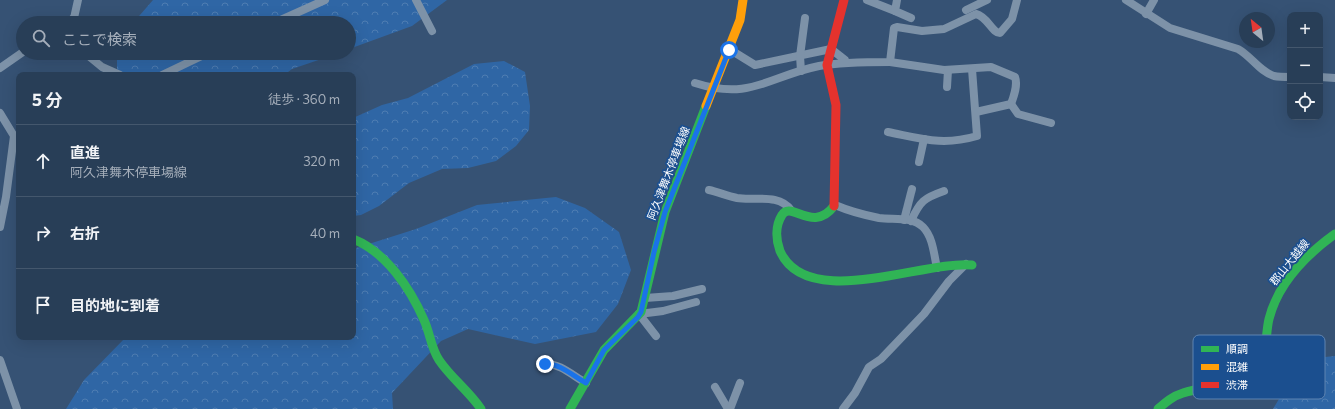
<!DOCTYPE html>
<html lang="ja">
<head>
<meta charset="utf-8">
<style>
	body { margin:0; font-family:Commissioner,"Noto Sans JP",sans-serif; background:#30455d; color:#f1f3f6 }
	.controls { position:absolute; right:12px; top:12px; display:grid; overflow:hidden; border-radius:8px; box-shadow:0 4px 16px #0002 }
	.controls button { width:36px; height:36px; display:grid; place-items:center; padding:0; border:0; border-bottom:1px solid #44576d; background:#283e57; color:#f1f3f6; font:20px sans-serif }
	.compass { position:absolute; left:1239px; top:12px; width:36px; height:36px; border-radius:50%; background:#283e57; box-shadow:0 4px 16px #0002; rotate:331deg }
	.stop { position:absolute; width:12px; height:12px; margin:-9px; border:3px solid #1a73e8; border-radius:50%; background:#fff }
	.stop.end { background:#1a73e8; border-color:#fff; box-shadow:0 1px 4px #0008 }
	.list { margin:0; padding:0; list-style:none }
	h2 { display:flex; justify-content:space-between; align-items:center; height:52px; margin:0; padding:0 16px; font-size:17px }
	h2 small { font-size:13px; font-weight:400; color:#a5aeba }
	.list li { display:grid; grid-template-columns:26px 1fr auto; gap:12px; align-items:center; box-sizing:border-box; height:72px; padding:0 16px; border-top:1px solid #44576d }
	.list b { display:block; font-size:15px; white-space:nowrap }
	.list p { margin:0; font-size:13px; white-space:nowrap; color:#a5aeba }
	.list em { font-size:13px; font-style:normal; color:#a5aeba }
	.icon { flex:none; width:22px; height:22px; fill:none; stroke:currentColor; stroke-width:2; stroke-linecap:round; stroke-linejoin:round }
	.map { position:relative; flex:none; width:1335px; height:409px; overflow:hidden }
	.search { position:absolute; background:#283e57; box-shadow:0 4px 16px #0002; left:16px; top:16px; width:340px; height:44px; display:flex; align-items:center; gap:10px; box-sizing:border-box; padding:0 14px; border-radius:22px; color:#a5aeba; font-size:15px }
	.panel { position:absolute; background:#283e57; box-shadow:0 4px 16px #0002; left:16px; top:72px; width:340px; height:268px; border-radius:8px }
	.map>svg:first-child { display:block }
</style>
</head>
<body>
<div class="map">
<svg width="1335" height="409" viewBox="0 0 1335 409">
	<defs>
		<pattern id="forest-crowns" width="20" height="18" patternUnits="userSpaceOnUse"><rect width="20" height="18" fill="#2f66a5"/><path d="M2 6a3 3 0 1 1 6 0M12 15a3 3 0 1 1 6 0" fill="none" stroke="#4e7db2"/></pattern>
	</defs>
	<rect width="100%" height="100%" fill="#365274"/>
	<g fill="url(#forest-crowns)">
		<polygon points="153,0 447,0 412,26 349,49 349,23 133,23"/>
		<polygon points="117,53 339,53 292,69 284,75 117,75"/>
		<polygon points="504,61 525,72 530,106 529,130 516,146 496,161 468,168 442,169 409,183 379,206 361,215 353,216 353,118 382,105 408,98 474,64"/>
		<polygon points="556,197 585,208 619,232 631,270 618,304 596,332 535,344 468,329 441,341 392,393 393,409 66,409 84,380 126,337 353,337 353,249 416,229 477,205"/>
		<polygon points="1335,356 1335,409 1273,409 1291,379 1325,357"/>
	</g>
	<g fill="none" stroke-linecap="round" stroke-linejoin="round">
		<g stroke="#7d92a8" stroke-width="8">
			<polyline points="416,0 432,31"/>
			<polyline points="867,0 895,11"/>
			<polyline points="897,0 895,11 911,18"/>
			<path d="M1126 0 1170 28 1238 49C1251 56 1260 72 1274 76 1279 77 1285 77 1290 77"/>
			<polyline points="966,10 987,0"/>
			<polyline points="1146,14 1154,0"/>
			<polyline points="66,23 74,18"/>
			<polyline points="75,23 74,18 78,0"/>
			<polyline points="274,23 325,0"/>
			<polyline points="729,49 755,65 831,49 845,60 846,63"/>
			<polyline points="85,53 102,67 120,75"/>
			<path d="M890 62 944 70 991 67 1015 77C1018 85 1014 96 1011 104L976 112"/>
			<polyline points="0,68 23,52"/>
			<polyline points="801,71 800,56 805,18"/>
			<polyline points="162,75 208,53"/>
			<polyline points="1320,77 1335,78"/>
			<path d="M695 83C751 101 769 76 819 66 842 62 867 62 890 62L894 28 897 27 922 31 944 29 976 14C988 17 992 33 1000 33L1012 19 1017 0"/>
			<polyline points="947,87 948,70"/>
			<polyline points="1011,104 1018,114 1051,123"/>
			<polyline points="0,113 14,136 6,197 0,227"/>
			<path d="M888 132C923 139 943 146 977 136L972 69"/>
			<polyline points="919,162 924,139"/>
			<path d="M709 190C718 192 727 196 737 198 754 201 779 193 791 210"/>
			<path d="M835 205C849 211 864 215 879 218 894 220 912 216 923 227 933 237 934 255 937 268"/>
			<polyline points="904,220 912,189"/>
			<path d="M911 221C920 201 924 198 944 191"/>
			<polyline points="645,298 673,296 702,289"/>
			<polyline points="639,314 663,311 696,302"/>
			<polyline points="639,314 656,336"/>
			<polyline points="0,360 17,409"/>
			<path d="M545 364C560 363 573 376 586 383"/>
			<polyline points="715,387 728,409"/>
			<polyline points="730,409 740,383"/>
			<polyline points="843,409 855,393 869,367 881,359 924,314 949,281 966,264"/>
		</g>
		<g stroke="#30b455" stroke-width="9">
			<path d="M834 206C813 234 791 200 782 215 775 226 776 240 780 251 807 312 924 260 972 265"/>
			<path d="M353 239C386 252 410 288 424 320 430 333 431 348 439 360 451 378 469 391 481 409"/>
			<polyline points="570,409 604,350 641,312 665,212 706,106"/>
			<path d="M1158 409C1166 402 1173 396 1183 393 1206 385 1237 389 1255 371 1268 358 1265 335 1269 319 1278 283 1306 255 1335 234"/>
		</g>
		<polyline stroke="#ff9f0a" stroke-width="9" points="706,106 740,20 743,0"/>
		<polyline stroke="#e5322d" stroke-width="9" points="834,206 836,105 827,65 844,0"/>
	</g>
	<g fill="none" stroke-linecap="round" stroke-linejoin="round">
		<path stroke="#1a73e8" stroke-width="5" d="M545 364C560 363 573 376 586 383L604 350 638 317 641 312 654 252 665 212 729 50"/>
	</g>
	<g text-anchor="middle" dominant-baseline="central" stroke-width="3.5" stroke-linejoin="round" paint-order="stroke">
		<g font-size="11" fill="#fff" stroke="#1b4f8f">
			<text transform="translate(668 173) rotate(-69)">阿久津舞木停車場線</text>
			<text transform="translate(1289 262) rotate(-51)">郡山大越線</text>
		</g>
	</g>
	<rect x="1193" y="335" width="132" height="64" rx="6" fill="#1b4f8f" stroke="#5f84b1" stroke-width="1"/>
	<rect x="1201" y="346" width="18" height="6" fill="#30b455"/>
	<rect x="1201" y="364" width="18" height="6" fill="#ff9f0a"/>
	<rect x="1201" y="382" width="18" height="6" fill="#e5322d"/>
	<g font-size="11" fill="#fff">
		<text x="1226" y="353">順調</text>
		<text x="1226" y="371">混雑</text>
		<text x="1226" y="389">渋滞</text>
	</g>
</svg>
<div class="controls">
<button>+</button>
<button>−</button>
<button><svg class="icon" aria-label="locate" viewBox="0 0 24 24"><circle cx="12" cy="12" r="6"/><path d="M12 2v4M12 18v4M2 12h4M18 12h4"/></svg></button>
</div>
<svg class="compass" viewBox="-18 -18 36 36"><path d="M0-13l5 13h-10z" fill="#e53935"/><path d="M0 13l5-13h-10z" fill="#a5aeba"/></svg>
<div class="stop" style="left:729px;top:50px"></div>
<div class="stop end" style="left:545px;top:364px"></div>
<div class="search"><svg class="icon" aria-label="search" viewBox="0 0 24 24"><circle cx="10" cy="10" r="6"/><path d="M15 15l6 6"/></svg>ここで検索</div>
<section class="panel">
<h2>5 分<small>徒歩 · 360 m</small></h2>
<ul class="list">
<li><svg class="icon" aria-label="ahead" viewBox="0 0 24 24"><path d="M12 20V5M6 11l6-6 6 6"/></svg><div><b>直進</b><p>阿久津舞木停車場線</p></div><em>320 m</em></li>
<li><svg class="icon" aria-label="right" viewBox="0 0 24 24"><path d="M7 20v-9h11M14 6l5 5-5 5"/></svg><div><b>右折</b></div><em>40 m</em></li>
<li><svg class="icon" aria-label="arrive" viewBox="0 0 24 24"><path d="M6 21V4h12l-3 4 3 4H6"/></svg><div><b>目的地に到着</b></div></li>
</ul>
</section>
</div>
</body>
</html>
